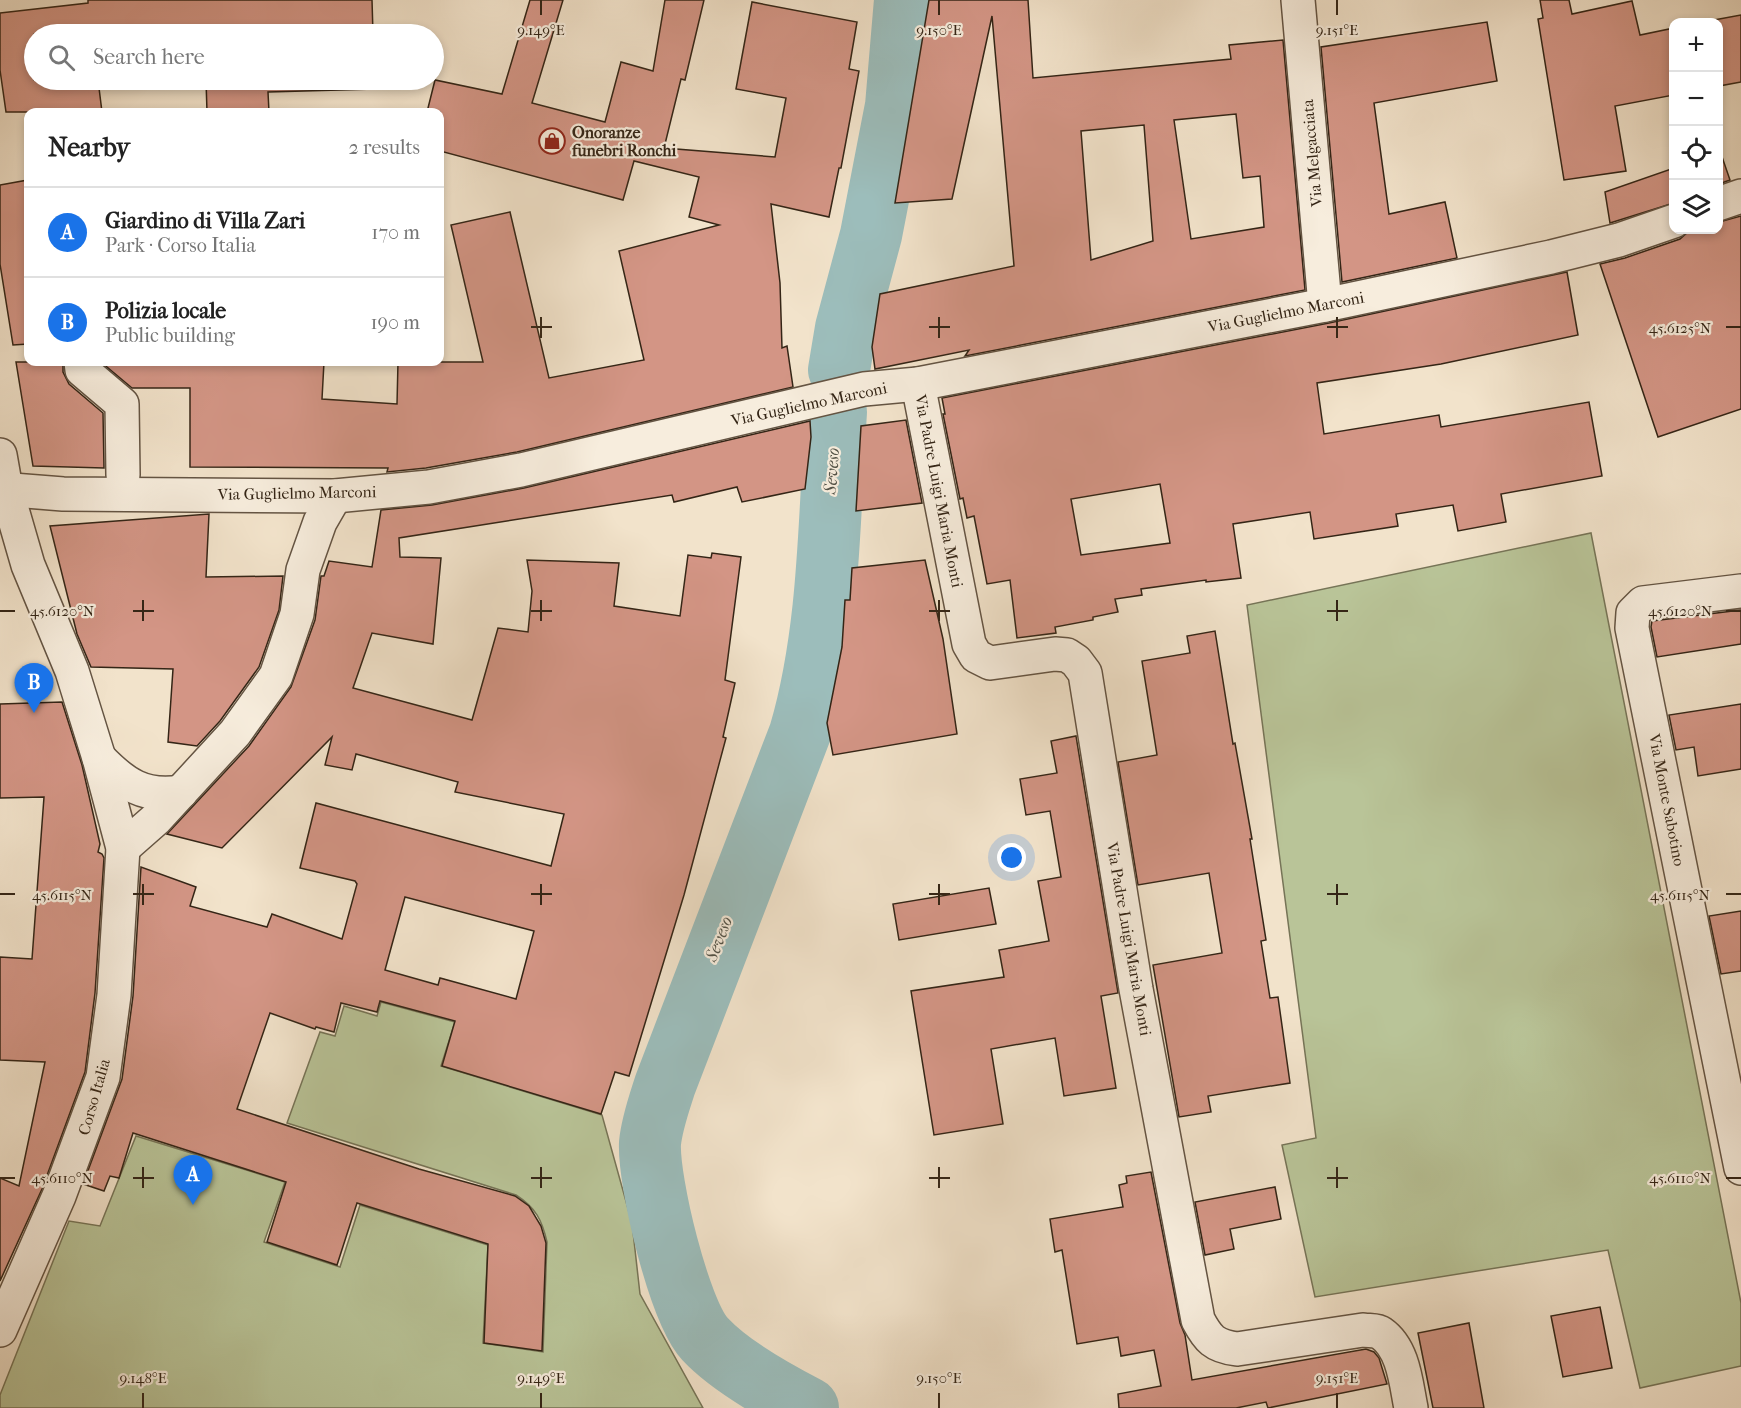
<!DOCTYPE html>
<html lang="en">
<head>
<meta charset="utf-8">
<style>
	body { margin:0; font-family:"IM FELL French Canon",serif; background:#f6f6f6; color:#222 }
	.controls { position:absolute; right:18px; top:18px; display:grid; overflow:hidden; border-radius:12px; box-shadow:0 3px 9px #0003 }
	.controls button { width:54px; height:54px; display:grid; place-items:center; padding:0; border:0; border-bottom:2px solid #e0e0e0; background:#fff; color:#222; font:30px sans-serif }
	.you { position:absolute; left:1012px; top:858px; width:21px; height:21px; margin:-15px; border:4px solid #fff; border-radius:50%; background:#1a73e8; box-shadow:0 0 0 9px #1a73e833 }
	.badge { display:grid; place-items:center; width:39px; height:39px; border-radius:50%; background:#1a73e8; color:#fff; font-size:20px; font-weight:700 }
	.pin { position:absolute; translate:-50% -50px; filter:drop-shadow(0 2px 3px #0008) }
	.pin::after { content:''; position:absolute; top:32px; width:21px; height:18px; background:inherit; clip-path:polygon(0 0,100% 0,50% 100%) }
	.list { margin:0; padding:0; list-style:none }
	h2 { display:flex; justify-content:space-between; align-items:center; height:78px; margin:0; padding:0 24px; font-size:26px }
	h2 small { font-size:20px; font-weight:400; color:#767676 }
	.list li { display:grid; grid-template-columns:39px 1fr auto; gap:18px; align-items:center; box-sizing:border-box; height:90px; padding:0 24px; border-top:2px solid #e0e0e0 }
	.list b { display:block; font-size:22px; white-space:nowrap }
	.list p { margin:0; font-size:20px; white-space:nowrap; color:#767676 }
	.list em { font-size:20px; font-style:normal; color:#767676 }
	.icon { flex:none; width:33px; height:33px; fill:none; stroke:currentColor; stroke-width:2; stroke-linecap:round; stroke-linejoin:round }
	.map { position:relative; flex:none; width:1741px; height:1408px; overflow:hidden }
	.search { position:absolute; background:#fff; box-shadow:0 3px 9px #0003; left:24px; top:24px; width:420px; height:66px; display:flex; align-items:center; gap:15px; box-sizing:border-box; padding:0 21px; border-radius:33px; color:#767676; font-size:22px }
	.panel { position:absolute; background:#fff; box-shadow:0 3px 9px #0003; left:24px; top:108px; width:420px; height:258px; border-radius:12px }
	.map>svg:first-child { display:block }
</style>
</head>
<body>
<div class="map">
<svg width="1741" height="1408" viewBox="0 0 1741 1408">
	<rect width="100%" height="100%" fill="#f2e3cb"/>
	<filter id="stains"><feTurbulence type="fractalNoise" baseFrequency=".00333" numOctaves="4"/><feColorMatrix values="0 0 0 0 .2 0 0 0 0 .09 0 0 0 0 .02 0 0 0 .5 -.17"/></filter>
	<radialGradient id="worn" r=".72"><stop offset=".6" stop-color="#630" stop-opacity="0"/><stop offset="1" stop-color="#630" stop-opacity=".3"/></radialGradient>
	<g fill="#b9c498" stroke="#767457" stroke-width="1.5">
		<polygon points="1591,533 1741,1303 1741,1366 1640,1388 1608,1250 1315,1297 1282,1145 1316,1138 1247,605"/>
		<path d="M381 1002 455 1022 441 1066 602 1115 632 1223 640 1294 703 1408H0V1395L69 1221 100 1226 136 1136 285 1182 264 1242 340 1267 360 1205 488 1245 483 1343 543 1352 547 1242C542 1220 536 1208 516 1195L287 1123 320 1032 335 1036 344 1006 377 1016Z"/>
	</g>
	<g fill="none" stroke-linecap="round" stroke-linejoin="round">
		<g stroke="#9cbdbb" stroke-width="62">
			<polyline points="839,370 846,328 871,235 896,106 905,0"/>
			<path d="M808 1408C775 1391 730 1366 705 1339 679 1311 648 1181 650 1143 652 1123 659 1104 665 1085L800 733C830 630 829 518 836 412"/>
		</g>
	</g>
	<g fill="#d39585" stroke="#342516" stroke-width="1.5" fill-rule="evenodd">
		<polygon points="88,0 372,0 373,34 34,34 34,80 98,80 102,112 6,112 0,70 0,13 88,3"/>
		<polygon points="530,0 563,0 532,103 605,122 621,62 653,71 665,0 704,0 685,80 681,79 664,148 775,157 786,98 736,89 752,2 857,22 849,69 859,71 841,168 839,168 829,217 771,204 780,283 782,348 787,346 793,387 517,452 426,468 387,472 388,468 190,467 190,388 132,388 101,362 324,362 322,399 397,404 398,362 483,362 451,225 510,212 549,378 644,360 619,251 719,225 689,217 699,177 634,161 623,200 440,151 440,112 427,112 435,80 502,94"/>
		<path d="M929 0H1028L1033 78 1231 59 1229 45 1283 40 1305 290 965 356 969 350 875 369 872 347 880 294 1014 266 992 16 952 199 895 203ZM1236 114 1243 178 1260 176 1264 227 1191 239 1174 120ZM1144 125 1153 241 1091 260 1081 131Z"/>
		<polygon points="1540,0 1569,0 1572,14 1632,1 1640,35 1674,28 1674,95 1615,106 1626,171 1564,180 1538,19 1543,18"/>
		<polygon points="1741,15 1741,82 1719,86 1719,22 1703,22"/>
		<polygon points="1487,22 1497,81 1374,103 1389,214 1445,202 1457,258 1342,282 1321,47"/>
		<polygon points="206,80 374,80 375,89 268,92 269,112 207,112"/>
		<polygon points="1720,151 1730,180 1719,184 1719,152"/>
		<polygon points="1674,168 1674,203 1610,223 1605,192"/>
		<polygon points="28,180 28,344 13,345 0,264 0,185"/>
		<polygon points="1741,216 1741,409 1658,437 1600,264 1625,258 1680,239 1690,230 1719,230 1719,222"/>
		<path d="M1567 272 1578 335 1441 364 1317 383 1324 434 1439 415 1441 427 1589 402 1602 476 1501 494 1506 522 1458 531 1453 505 1396 514 1398 526 1314 539 1310 512 1233 524 1241 578 1206 582V580L1141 589 1142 595 1115 599 1118 612 1093 617V620L1055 627 1056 633 1017 638 1010 580 987 584 974 516 967 518 963 498 960 499 943 414H945L942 398 1329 323ZM1160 484 1170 543 1081 555 1071 499Z"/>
		<polygon points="16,362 63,362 63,372 69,384 103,413 104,468 33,466"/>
		<polygon points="906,420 922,503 856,511 861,426"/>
		<path d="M810 421 811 437 805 489 742 502 737 487 674 502 672 495 399 538 400 557 441 558 433 644 372 633 353 688 472 720 498 628 528 632 532 591 527 560 619 563 614 606 680 616 688 555 711 558 712 553 741 557 725 680 735 683 723 737 726 738 684 895 629 1076 615 1072 601 1114 442 1066 455 1021 380 1001 377 1012 341 1003 334 1032 316 1027 315 1029 270 1013 237 1109 419 1169 515 1196 529 1206 541 1226 546 1243 542 1351 484 1343 488 1244 357 1203 337 1265 267 1242 286 1182 133 1133 119 1178 110 1176 104 1191 83 1184 122 1079 133 996 141 867 196 887 190 906 267 927 272 914 342 939 357 884 355 881 300 868 316 803 551 866 564 814 455 792 458 782 356 754 352 770 325 765 332 737 222 848 167 834 249 746 291 687 315 620 321 576H324L329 561 372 567 381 510 432 505 524 488ZM405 897 534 931 516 999 440 978 438 985 385 970Z"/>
		<polygon points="209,514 206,577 283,576 279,610 259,667 220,721 197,746 168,742 173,669 91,667 77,634 50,526"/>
		<polygon points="925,560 943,639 957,734 833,755 827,723 842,647 845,600 850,600 852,568"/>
		<polygon points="1741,610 1741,644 1657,657 1651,627 1652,621"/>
		<polygon points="1215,631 1233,744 1235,743 1252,839 1250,839 1266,940 1261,941 1270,998 1278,997 1290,1083 1208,1096 1211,1112 1179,1117 1153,965 1222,953 1209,873 1138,885 1118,762 1157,755 1142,661 1190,653 1187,636"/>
		<polygon points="62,702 82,765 100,844 98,852 102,854 104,858 95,993 85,1072 42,1189 0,1281 0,1178 19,1186 45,1062 0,1060 0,957 32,959 44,797 0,798 0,704"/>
		<polygon points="1741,704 1741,769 1698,776 1694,747 1676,750 1669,715"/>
		<polygon points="1076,736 1118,993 1101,996 1116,1088 1064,1096 1055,1038 991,1049 1003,1124 934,1135 911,991 1004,977 999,950 1049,941 1038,881 1061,877 1050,811 1026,815 1020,779 1057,773 1051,741"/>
		<polygon points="989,888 996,924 899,940 893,904"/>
		<polygon points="1741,911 1741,971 1721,974 1709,916"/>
		<polygon points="1151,1172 1180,1323 1185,1335 1192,1380 1366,1349 1374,1352 1379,1358 1387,1384 1268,1408 1266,1402 1236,1408 1119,1408 1118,1394 1161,1386 1154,1350 1121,1356 1118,1337 1077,1344 1062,1250 1055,1252 1050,1219 1123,1207 1119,1185 1127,1183 1126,1176"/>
		<polygon points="1275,1187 1281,1219 1230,1229 1234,1249 1205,1255 1195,1202"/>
		<polygon points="1600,1307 1612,1368 1563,1377 1551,1316"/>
		<polygon points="1469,1323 1484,1408 1433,1408 1418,1333"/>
	</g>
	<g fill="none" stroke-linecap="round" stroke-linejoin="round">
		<g stroke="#645443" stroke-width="36">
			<g id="minor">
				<polyline points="1298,0 1325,305"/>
				<polyline points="1718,204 1741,196"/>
				<polyline points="81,362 82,370 122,404 123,475"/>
				<path d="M918 384 969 644 976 656 990 663 1055 654 1067 655 1076 661 1085 673 1136 989 1198 1320C1208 1339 1214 1346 1237 1349L1363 1330C1369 1331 1377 1330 1381 1333 1404 1349 1406 1384 1411 1408"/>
				<polyline points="0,455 6,489 28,565 72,671 99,758 123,848 114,995 103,1077 59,1196 0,1330"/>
				<polyline points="0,489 63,494 335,496 429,487 521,470 864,389 918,384 1325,305 1551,257 1619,240 1674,221"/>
				<polyline points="1741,591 1643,603 1633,613 1632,628 1741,1168"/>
				<path d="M99 758C124 784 144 798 181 792"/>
				<polyline points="123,848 156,819 235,733 276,676 297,614 303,570 320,522 335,496"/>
			</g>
		</g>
		<use href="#minor" stroke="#f7eddd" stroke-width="33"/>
	</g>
	<path fill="none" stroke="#342516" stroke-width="2" d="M541 0V15M939 0V15M1337 0V15M541 317V338M939 317V338M1337 317V338M531 327H552M929 327H950M1327 327H1348M1726 327H1741M143 600V621M541 600V621M939 600V621M1337 600V621M0 611H15M133 611H154M531 611H552M929 611H950M1327 611H1348M1726 611H1741M143 884V905M541 884V905M939 884V905M1337 884V905M0 894H15M133 894H154M531 894H552M929 894H950M1327 894H1348M1726 894H1741M143 1167V1188M541 1167V1188M939 1167V1188M1337 1167V1188M0 1178H15M133 1178H154M531 1178H552M929 1178H950M1327 1178H1348M1726 1178H1741M143 1393V1408M541 1393V1408M939 1393V1408M1337 1393V1408"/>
	<defs>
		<g id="shop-ring" transform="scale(1.35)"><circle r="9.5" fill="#f7eddd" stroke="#8f2418" stroke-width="1.5"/><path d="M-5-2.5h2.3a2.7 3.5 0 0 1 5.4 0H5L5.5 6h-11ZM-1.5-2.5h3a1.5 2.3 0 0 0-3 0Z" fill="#8f2418"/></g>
	</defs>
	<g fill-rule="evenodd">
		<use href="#shop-ring" x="552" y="141"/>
	</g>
	<g text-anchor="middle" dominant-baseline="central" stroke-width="4.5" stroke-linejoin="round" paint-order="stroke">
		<g font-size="16" font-weight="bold" fill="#342516" stroke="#f7eddd" text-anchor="start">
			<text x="572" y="132">Onoranze<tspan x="572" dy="18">funebri Ronchi</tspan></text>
		</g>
		<g font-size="16" fill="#342516" stroke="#f7eddd">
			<text transform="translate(1312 153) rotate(-95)">Via Melgacciata</text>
			<text transform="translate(1286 312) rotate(-11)">Via Guglielmo Marconi</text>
			<text transform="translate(809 404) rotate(-12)">Via Guglielmo Marconi</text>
			<text transform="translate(939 491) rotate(79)">Via Padre Luigi Maria Monti</text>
			<text transform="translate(297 493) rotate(-1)">Via Guglielmo Marconi</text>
			<text transform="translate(1667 800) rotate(79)">Via Monte Sabotino</text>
			<text transform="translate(1129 939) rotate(80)">Via Padre Luigi Maria Monti</text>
			<text transform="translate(94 1097) rotate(-74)">Corso Italia</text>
		</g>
		<g font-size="18" font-style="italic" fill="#535348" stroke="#f7eddd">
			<text transform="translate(832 471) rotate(-86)">Seveso</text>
			<text transform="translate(719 939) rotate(-69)">Seveso</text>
		</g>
	</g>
	<g font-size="15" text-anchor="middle" fill="#342516" stroke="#f7eddd" stroke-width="4.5" stroke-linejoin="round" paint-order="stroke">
		<text x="541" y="35">9.149°E</text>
		<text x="939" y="35">9.150°E</text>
		<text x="1337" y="35">9.151°E</text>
		<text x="1680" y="333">45.6125°N</text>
		<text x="62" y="616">45.6120°N</text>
		<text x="1680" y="616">45.6120°N</text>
		<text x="62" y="900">45.6115°N</text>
		<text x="1680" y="900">45.6115°N</text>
		<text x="62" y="1183">45.6110°N</text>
		<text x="1680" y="1183">45.6110°N</text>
		<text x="143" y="1383">9.148°E</text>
		<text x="541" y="1383">9.149°E</text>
		<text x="939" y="1383">9.150°E</text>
		<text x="1337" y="1383">9.151°E</text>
	</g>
	<rect width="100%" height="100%" filter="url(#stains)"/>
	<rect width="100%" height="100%" fill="url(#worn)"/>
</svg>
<div class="controls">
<button>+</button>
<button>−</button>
<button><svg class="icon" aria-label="locate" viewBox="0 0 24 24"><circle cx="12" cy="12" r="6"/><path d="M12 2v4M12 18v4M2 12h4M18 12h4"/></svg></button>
<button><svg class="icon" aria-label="layers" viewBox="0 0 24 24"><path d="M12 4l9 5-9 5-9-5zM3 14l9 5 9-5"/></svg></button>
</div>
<div class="you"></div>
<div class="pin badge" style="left:193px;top:1205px">A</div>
<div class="pin badge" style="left:34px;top:713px">B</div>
<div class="search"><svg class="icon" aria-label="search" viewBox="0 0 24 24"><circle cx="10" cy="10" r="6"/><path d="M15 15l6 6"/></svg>Search here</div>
<section class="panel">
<h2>Nearby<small>2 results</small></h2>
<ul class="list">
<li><span class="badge">A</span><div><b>Giardino di Villa Zari</b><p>Park · Corso Italia</p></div><em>170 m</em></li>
<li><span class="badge">B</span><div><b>Polizia locale</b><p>Public building</p></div><em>190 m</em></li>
</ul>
</section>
</div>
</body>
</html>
